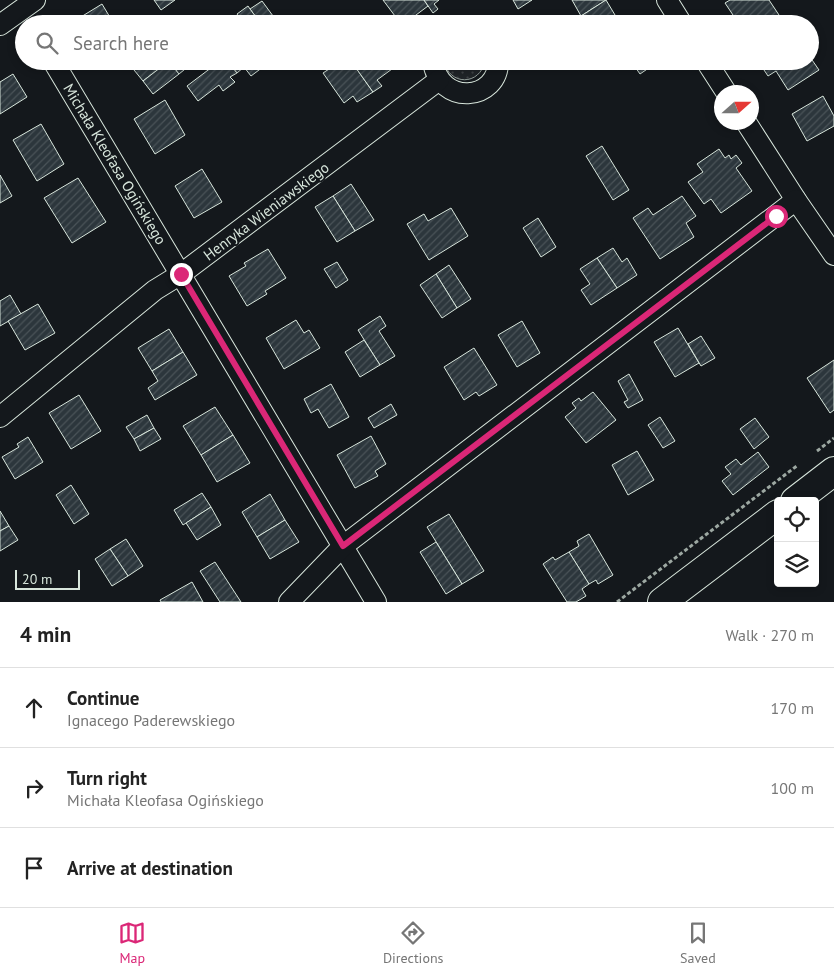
<!DOCTYPE html>
<html lang="en">
<head>
<meta charset="utf-8">
<style>
	body { margin:0; font-family:"PT Sans",sans-serif; background:#f2f2f2; color:#222 }
	.controls { position:absolute; right:15px; bottom:15px; display:grid; overflow:hidden; border-radius:5px; box-shadow:0 2px 8px #0003 }
	.controls button { width:45px; height:45px; display:grid; place-items:center; padding:0; border:0; border-bottom:1px solid #e0e0e0; background:#fff; color:#222; font:25px sans-serif }
	.compass { position:absolute; left:714px; top:85px; width:45px; height:45px; border-radius:50%; background:#fff; box-shadow:0 2px 8px #0003; rotate:69deg }
	.scale { position:absolute; left:15px; bottom:12px; width:65px; box-sizing:border-box; padding-left:5px; border:2px solid #d8e6dc; border-top:0; font-size:14px; line-height:18px; white-space:nowrap; color:#d8e6dc; -webkit-text-stroke:4px #14181c; paint-order:stroke }
	.stop { position:absolute; width:15px; height:15px; margin:-11px; border:4px solid #db2777; border-radius:50%; background:#fff }
	.stop.end { background:#db2777; border-color:#fff; box-shadow:0 1px 5px #0008 }
	.list { margin:0; padding:0; list-style:none }
	h2 { display:flex; justify-content:space-between; align-items:center; height:65px; margin:0; padding:0 20px; font-size:21px }
	h2 small { font-size:16px; font-weight:400; color:#767676 }
	.list li { display:grid; grid-template-columns:32px 1fr auto; gap:15px; align-items:center; box-sizing:border-box; height:80px; padding:0 20px; border-top:1px solid #e0e0e0 }
	.list b { display:block; font-size:19px; white-space:nowrap }
	.list p { margin:0; font-size:16px; white-space:nowrap; color:#767676 }
	.list em { font-size:16px; font-style:normal; color:#767676 }
	.icon { flex:none; width:28px; height:28px; fill:none; stroke:currentColor; stroke-width:2; stroke-linecap:round; stroke-linejoin:round }
	.map { position:relative; flex:none; width:834px; height:602px; overflow:hidden }
	.search { position:absolute; background:#fff; box-shadow:0 2px 8px #0003; left:15px; right:15px; top:15px; height:55px; display:flex; align-items:center; gap:12px; box-sizing:border-box; padding:0 18px; border-radius:28px; color:#767676; font-size:19px }
	.sheet { height:305px; background:#fff }
	nav { display:flex; justify-content:space-around; align-items:center; box-sizing:border-box; height:70px; border-top:1px solid #e0e0e0; background:#fff; font-size:14px; color:#767676 }
	nav a { display:grid; justify-items:center; gap:2px }
	nav .on { color:#db2777 }
	.map>svg:first-child { display:block }
</style>
</head>
<body>
<div class="map">
<svg width="834" height="602" viewBox="0 0 834 602">
	<defs>
		<pattern id="green-dots" width="8" height="8" patternUnits="userSpaceOnUse" patternTransform="scale(1.25)"><rect width="8" height="8" fill="#202428"/><path d="M2 2h.1M6 6h.1" fill="none" stroke="#404447" stroke-width="1.8" stroke-linecap="round"/></pattern>
		<pattern id="building-hatch" width="6" height="6" patternUnits="userSpaceOnUse" patternTransform="scale(1.25)"><rect width="6" height="6" fill="#2c363c"/><path d="M-1 1l2-2M0 6l6-6M5 7l2-2" fill="none" stroke="#4a5358"/></pattern>
	</defs>
	<rect width="100%" height="100%" fill="#14181c"/>
	<path fill="url(#green-dots)" stroke="#939e99" d="M444 61H485C480 86 449 86 444 61Z"/>
	<g fill="url(#building-hatch)" stroke="#d8e6dc">
		<polygon points="154,0 175,0 161,10"/>
		<polygon points="383,0 424,0 428,6 404,24 401,24"/>
		<polygon points="424,0 439,0 434,4 438,9 433,13"/>
		<polygon points="513,0 532,0 518,9"/>
		<polygon points="572,0 606,0 581,16"/>
		<polygon points="606,0 615,15 601,24 586,24 581,16"/>
		<polygon points="730,0 769,0 779,15 767,24 739,24 725,3"/>
		<polygon points="262,1 276,20 271,24 261,24 250,9"/>
		<polygon points="102,4 114,24 78,24 76,20"/>
		<polygon points="248,6 250,9 261,24 244,24 237,14"/>
		<polygon points="810,57 819,70 788,90 776,71 768,76 758,61 810,61"/>
		<polygon points="146,61 169,61 143,81 134,70"/>
		<polygon points="169,61 179,74 153,94 143,81"/>
		<polygon points="169,61 195,61 179,74"/>
		<polygon points="220,61 228,61 237,73 230,77 235,82 223,91 219,85 198,101 187,86"/>
		<polygon points="228,61 271,61 251,76 244,67 237,73"/>
		<polygon points="341,61 351,61 373,92 357,102 353,96 344,103 323,73"/>
		<polygon points="351,61 387,61 392,69 377,80 382,86 373,92"/>
		<polygon points="631,61 659,61 640,74"/>
		<polygon points="13,74 27,97 0,114 0,82"/>
		<polygon points="823,96 834,116 834,126 807,141 792,114"/>
		<polygon points="165,100 185,135 155,154 134,119"/>
		<polygon points="41,124 64,164 37,181 13,140"/>
		<polygon points="602,146 629,190 613,200 586,156"/>
		<polygon points="719,149 725,158 729,155 731,159 736,155 742,163 736,168 752,191 721,213 711,199 704,204 688,182 703,172 697,164"/>
		<polygon points="202,169 222,202 194,218 175,186"/>
		<polygon points="0,175 12,196 0,203"/>
		<polygon points="78,178 106,222 72,243 44,198"/>
		<polygon points="351,184 374,220 355,231 333,196"/>
		<polygon points="333,196 355,231 337,242 315,207"/>
		<polygon points="682,196 696,216 686,223 694,237 660,259 633,218 648,208 653,215"/>
		<polygon points="451,208 468,236 429,260 407,224 424,214 428,221"/>
		<polygon points="538,218 556,247 541,257 523,228"/>
		<polygon points="613,248 622,262 627,258 637,275 617,288 597,258"/>
		<polygon points="268,249 286,278 265,291 267,294 247,306 229,276 246,266 244,263"/>
		<polygon points="597,258 617,288 591,305 581,290 590,284 580,269"/>
		<polygon points="337,262 348,280 336,288 324,269"/>
		<polygon points="449,265 471,299 457,308 436,274"/>
		<polygon points="436,274 457,308 442,318 420,285"/>
		<polygon points="10,295 21,314 0,326 0,301"/>
		<polygon points="38,304 55,333 25,350 8,321"/>
		<polygon points="380,316 386,326 379,331 395,356 380,365 358,330"/>
		<polygon points="296,320 304,333 309,330 320,348 284,369 266,338"/>
		<polygon points="522,321 540,353 517,367 498,335"/>
		<polygon points="678,328 699,363 675,377 654,342"/>
		<polygon points="169,329 183,352 152,371 138,348"/>
		<polygon points="701,336 715,358 701,366 688,344"/>
		<polygon points="364,340 380,365 360,377 345,352"/>
		<polygon points="474,348 497,385 479,396 476,392 464,400 444,367"/>
		<polygon points="183,352 197,375 155,400 148,388 158,381 152,371"/>
		<polygon points="834,360 834,410 830,413 807,378"/>
		<polygon points="629,374 643,400 628,408 624,402 628,400 618,381"/>
		<polygon points="331,384 349,417 329,428 318,409 311,413 304,399"/>
		<polygon points="593,392 616,420 586,443 565,417 576,408 572,403 579,398 581,401"/>
		<polygon points="79,395 101,431 71,449 49,413"/>
		<polygon points="391,404 397,415 374,428 368,418"/>
		<polygon points="215,407 233,435 201,455 183,426"/>
		<polygon points="147,415 154,428 134,439 126,427"/>
		<polygon points="660,417 675,441 663,448 648,425"/>
		<polygon points="755,418 769,437 754,449 740,429"/>
		<polygon points="154,428 161,439 140,451 134,439"/>
		<polygon points="233,435 250,463 217,482 201,455"/>
		<polygon points="371,436 386,464 375,471 378,476 355,488 337,455"/>
		<polygon points="28,437 43,462 15,479 2,457 19,447 17,444"/>
		<polygon points="637,451 654,480 628,495 612,465"/>
		<polygon points="758,452 769,467 733,495 722,481 731,474 725,467 736,459 741,465"/>
		<polygon points="71,485 89,514 74,524 56,495"/>
		<polygon points="202,493 211,507 183,525 174,510"/>
		<polygon points="270,494 285,520 257,537 242,512"/>
		<polygon points="211,507 221,525 197,540 186,523"/>
		<polygon points="0,511 9,526 0,531"/>
		<polygon points="449,514 484,571 462,584 427,527"/>
		<polygon points="285,520 299,542 270,559 257,537"/>
		<polygon points="9,526 18,540 0,551 0,531"/>
		<polygon points="589,534 613,575 598,584 596,580 589,584 569,552 579,546 577,541"/>
		<polygon points="126,539 143,566 128,576 110,549"/>
		<polygon points="436,542 462,584 446,594 420,552"/>
		<polygon points="110,549 128,576 112,586 95,559"/>
		<polygon points="569,552 589,584 582,589 586,596 576,602 567,602 543,564 553,557 555,560"/>
		<polygon points="215,562 241,602 220,602 200,571"/>
		<polygon points="192,582 203,602 161,602 160,600"/>
	</g>
	<g fill="none" stroke-linecap="round" stroke-linejoin="round">
		<g stroke="#d8e6dc" stroke-width="22">
			<g id="street">
				<polyline points="667,0 682,24"/>
				<polyline points="0,25 35,0"/>
				<polyline points="53,61 376,602"/>
				<path d="M433 61C439 107 499 101 498 61"/>
				<polyline points="706,61 726,92"/>
				<polyline points="746,122 796,200 834,255"/>
				<polyline points="0,417 155,290 181,274 439,80"/>
				<polyline points="289,602 343,546 796,200"/>
			</g>
		</g>
		<g stroke="#d8e6dc" stroke-width="30">
			<g id="secondary">
				<polyline points="795,501 834,471"/>
				<polyline points="662,602 778,514"/>
			</g>
		</g>
		<g stroke="#9da8a2" stroke-width="3" stroke-dasharray="4 2.5" stroke-linecap="butt">
			<polyline points="817,451 834,438"/>
			<polyline points="617,602 798,465"/>
		</g>
		<use href="#street" stroke="#14181c" stroke-width="20"/>
		<use href="#secondary" stroke="#14181c" stroke-width="28"/>
	</g>
	<g fill="none" stroke-linecap="round" stroke-linejoin="round">
		<polyline stroke="#db2777" stroke-width="6" points="181,274 343,546 776,216"/>
	</g>
	<g text-anchor="middle" dominant-baseline="central" stroke-width="4" stroke-linejoin="round" paint-order="stroke">
		<g font-size="15" fill="#d8e6dc" stroke="#14181c">
			<text transform="translate(115 164) rotate(59)">Michała Kleofasa Ogińskiego</text>
			<text transform="translate(266 211) rotate(-37)">Henryka Wieniawskiego</text>
		</g>
	</g>
</svg>
<div class="controls">
<button><svg class="icon" aria-label="locate" viewBox="0 0 24 24"><circle cx="12" cy="12" r="6"/><path d="M12 2v4M12 18v4M2 12h4M18 12h4"/></svg></button>
<button><svg class="icon" aria-label="layers" viewBox="0 0 24 24"><path d="M12 4l9 5-9 5-9-5zM3 14l9 5 9-5"/></svg></button>
</div>
<svg class="compass" viewBox="-18 -18 36 36"><path d="M0-13l5 13h-10z" fill="#e53935"/><path d="M0 13l5-13h-10z" fill="#767676"/></svg>
<div class="scale">20 m</div>
<div class="stop" style="left:776px;top:216px"></div>
<div class="stop end" style="left:181px;top:274px"></div>
<div class="search"><svg class="icon" aria-label="search" viewBox="0 0 24 24"><circle cx="10" cy="10" r="6"/><path d="M15 15l6 6"/></svg>Search here</div>
</div>
<section class="sheet">
<h2>4 min<small>Walk · 270 m</small></h2>
<ul class="list">
<li><svg class="icon" aria-label="ahead" viewBox="0 0 24 24"><path d="M12 20V5M6 11l6-6 6 6"/></svg><div><b>Continue</b><p>Ignacego Paderewskiego</p></div><em>170 m</em></li>
<li><svg class="icon" aria-label="right" viewBox="0 0 24 24"><path d="M7 20v-9h11M14 6l5 5-5 5"/></svg><div><b>Turn right</b><p>Michała Kleofasa Ogińskiego</p></div><em>100 m</em></li>
<li><svg class="icon" aria-label="arrive" viewBox="0 0 24 24"><path d="M6 21V4h12l-3 4 3 4H6"/></svg><div><b>Arrive at destination</b></div></li>
</ul>
</section>
<nav>
<a class="on"><svg class="icon" aria-label="map" viewBox="0 0 24 24"><path d="M3 6l6-2 6 2 6-2v14l-6 2-6-2-6 2zM9 4v14M15 6v14"/></svg>Map</a>
<a><svg class="icon" aria-label="directions" viewBox="0 0 24 24"><path d="M12 3l9 9-9 9-9-9zM9 14v-3h6M13 9l2 2-2 2"/></svg>Directions</a>
<a><svg class="icon" aria-label="saved" viewBox="0 0 24 24"><path d="M7 4h10v16l-5-4-5 4z"/></svg>Saved</a>
</nav>
</body>
</html>
